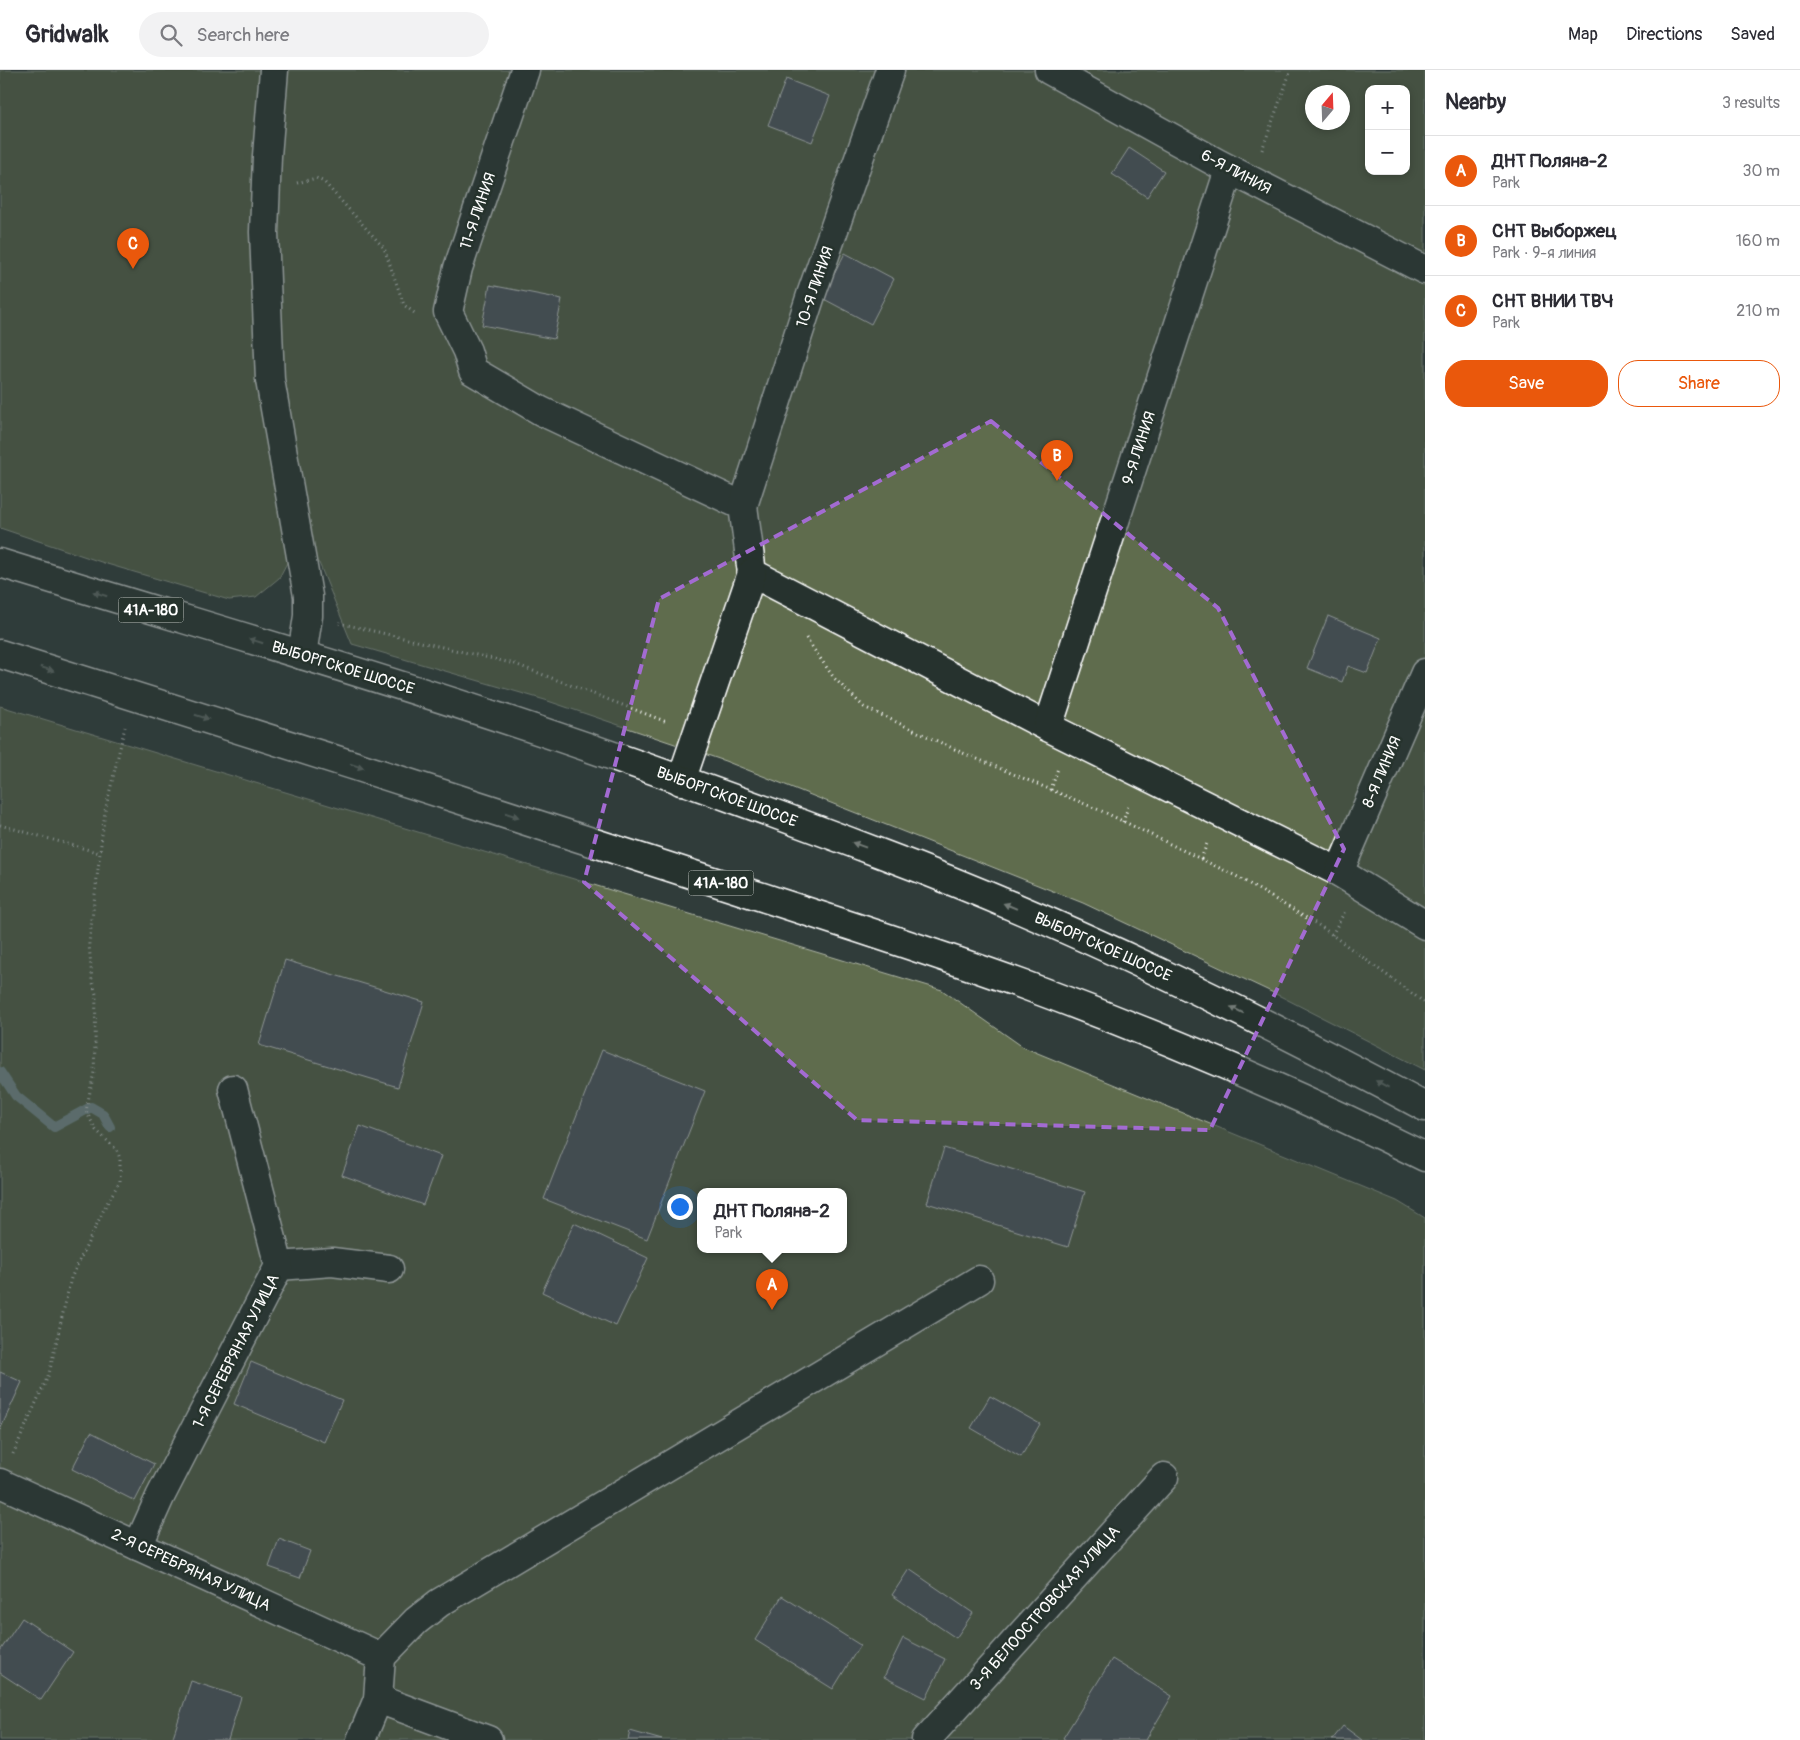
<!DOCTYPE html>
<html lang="en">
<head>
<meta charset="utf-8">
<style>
	body { margin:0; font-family:Pangolin,sans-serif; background:#f2f2f3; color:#2b2b33 }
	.controls { position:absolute; right:15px; top:15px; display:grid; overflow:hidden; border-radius:10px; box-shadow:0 2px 8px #0003 }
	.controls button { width:45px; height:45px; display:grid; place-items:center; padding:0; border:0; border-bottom:1px solid #e1e1e2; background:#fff; color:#2b2b33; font:25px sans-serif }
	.compass { position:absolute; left:1305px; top:15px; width:45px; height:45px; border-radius:50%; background:#fff; box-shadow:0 2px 8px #0003; rotate:19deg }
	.you { position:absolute; left:679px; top:1136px; width:18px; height:18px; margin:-12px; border:4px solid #fff; border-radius:50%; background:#1a73e8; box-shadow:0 0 0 8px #1a73e833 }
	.badge { display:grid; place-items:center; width:32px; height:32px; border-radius:50%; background:#ea580c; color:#fff; font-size:16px; font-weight:700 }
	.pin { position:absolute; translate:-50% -41px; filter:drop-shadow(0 1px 2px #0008) }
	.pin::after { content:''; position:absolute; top:26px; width:18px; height:15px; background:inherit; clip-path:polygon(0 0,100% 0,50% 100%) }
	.popup { position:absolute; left:697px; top:1118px; width:150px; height:65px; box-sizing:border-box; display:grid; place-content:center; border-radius:10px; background:#fff; filter:drop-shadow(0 1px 4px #0005); font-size:16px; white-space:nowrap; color:#7c7c81 }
	.popup b { font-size:19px; color:#2b2b33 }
	.popup::after { content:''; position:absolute; left:50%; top:100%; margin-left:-10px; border:10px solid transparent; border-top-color:#fff }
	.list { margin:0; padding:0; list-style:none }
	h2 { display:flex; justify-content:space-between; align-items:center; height:65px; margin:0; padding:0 20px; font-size:21px }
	h2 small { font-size:16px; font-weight:400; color:#7c7c81 }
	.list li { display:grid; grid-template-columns:32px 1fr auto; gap:15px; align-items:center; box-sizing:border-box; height:70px; padding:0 20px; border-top:1px solid #e1e1e2 }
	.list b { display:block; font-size:19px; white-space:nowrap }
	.list p { margin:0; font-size:16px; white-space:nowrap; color:#7c7c81 }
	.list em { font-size:16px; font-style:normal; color:#7c7c81 }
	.actions { display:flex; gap:10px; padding:15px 20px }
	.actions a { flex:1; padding:11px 0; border:1px solid #ea580c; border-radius:20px; text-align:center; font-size:18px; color:#ea580c }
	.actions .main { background:#ea580c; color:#fff }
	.icon { flex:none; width:28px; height:28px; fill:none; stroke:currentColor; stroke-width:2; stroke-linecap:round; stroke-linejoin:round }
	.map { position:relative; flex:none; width:1425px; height:1670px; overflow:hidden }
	header { display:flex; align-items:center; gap:30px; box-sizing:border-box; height:70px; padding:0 25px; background:#fff; border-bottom:1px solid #e1e1e2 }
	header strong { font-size:24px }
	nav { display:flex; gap:28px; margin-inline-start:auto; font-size:18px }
	.search { width:350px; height:45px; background:#f2f2f3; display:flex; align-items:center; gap:12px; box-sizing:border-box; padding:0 18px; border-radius:28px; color:#7c7c81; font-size:19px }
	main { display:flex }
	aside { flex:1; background:#fff }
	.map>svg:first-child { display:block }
</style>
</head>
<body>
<header>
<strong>Gridwalk</strong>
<div class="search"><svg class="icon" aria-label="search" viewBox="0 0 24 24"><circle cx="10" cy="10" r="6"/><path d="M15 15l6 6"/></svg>Search here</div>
<nav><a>Map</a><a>Directions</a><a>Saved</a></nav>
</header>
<main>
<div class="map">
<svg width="1425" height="1670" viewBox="0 0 1425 1670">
	<rect width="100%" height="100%" fill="#303c3a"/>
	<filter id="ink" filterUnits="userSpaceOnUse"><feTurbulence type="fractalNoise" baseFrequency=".02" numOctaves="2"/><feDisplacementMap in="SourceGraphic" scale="10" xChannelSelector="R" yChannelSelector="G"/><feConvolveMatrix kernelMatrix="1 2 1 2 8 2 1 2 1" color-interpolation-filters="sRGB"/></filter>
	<g filter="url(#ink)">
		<g fill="#5f6c4e" stroke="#afb6a6" fill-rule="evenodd">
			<path d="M0 0H1425V1000L1282 927 1083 833 725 691 545 630 352 574 319 493 289 489 279 508 256 527 229 530 107 494 0 458ZM1369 19H1406V101H1369ZM1312 22H1342V52H1312Z"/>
			<path d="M0 636 942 920 1023 977 1397 1131 1425 1148V1670H0ZM701 1121H843V1179H701Z"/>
		</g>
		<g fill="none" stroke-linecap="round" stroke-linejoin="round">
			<polyline stroke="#90a5a7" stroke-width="10" points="0,1002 16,1026 54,1057 91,1037 103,1044 110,1057"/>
		</g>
		<g fill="#5a5f6c" stroke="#fff">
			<polygon points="786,9 830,26 812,72 768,55"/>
			<polygon points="1129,78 1164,101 1147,127 1112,104"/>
			<polygon points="845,183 894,209 871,254 822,228"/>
			<polygon points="490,215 562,229 554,269 482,255"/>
			<polygon points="1328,546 1381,568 1367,603 1348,596 1342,612 1307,598"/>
			<polygon points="285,890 424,932 398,1017 259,975"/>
			<polygon points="602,980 705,1021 647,1169 544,1129"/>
			<polygon points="360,1056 441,1086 423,1135 342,1105"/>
			<polygon points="944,1078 1085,1122 1068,1177 927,1133"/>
			<polygon points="574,1153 648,1188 616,1256 542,1222"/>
			<polygon points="251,1292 342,1330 324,1372 234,1334"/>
			<polygon points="0,1302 22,1312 0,1360"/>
			<polygon points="990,1326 1040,1354 1021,1387 971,1358"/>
			<polygon points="91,1362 154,1394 135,1431 72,1399"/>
			<polygon points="279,1469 310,1481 300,1508 269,1497"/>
			<polygon points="909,1499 973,1543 956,1568 892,1525"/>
			<polygon points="782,1526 860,1575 833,1619 755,1570"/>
			<polygon points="22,1548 73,1582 41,1630 0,1603 0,1581"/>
			<polygon points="903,1568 945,1589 926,1628 884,1607"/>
			<polygon points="1112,1589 1172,1626 1146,1670 1066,1670 1063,1668"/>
			<polygon points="191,1611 241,1627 228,1670 172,1670"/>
			<polygon points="1343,1656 1362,1670 1332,1670"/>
			<polygon points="630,1661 662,1670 628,1670"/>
		</g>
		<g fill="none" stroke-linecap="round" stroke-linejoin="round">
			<g stroke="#fff" stroke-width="31">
				<g id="street">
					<polyline points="274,0 267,86 264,162 270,310 308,526 308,546 302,585"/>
					<polyline points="525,0 458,198 448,242 467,281 473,301 541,341 743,436 752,503 1048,657 1339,802 1425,855"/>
					<polyline points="1049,0 1219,94 1425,200"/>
					<polyline points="743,436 811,225 890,0"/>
					<polyline points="1048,657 1229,100"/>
					<polyline points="681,711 752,503"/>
					<polyline points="1339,802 1425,603"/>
					<polyline points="279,1196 332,1192 389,1199"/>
					<polyline points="0,1413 381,1587"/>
					<polyline points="138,1476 160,1427 279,1196 233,1019"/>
					<polyline points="381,1587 416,1551 439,1533 979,1210"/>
					<polyline points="378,1629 488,1670"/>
					<polyline points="361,1670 378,1629 381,1587"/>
					<polyline points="926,1670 1164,1407"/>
				</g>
			</g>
			<g stroke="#fff" stroke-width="31">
				<g id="primary">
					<path d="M0 493C164 544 329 591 492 645 623 688 753 735 882 784 1069 854 1249 943 1425 1037"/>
					<path d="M0 584C230 656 459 728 688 803 801 840 915 875 1027 916 1162 966 1296 1023 1425 1087"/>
				</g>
			</g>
			<g stroke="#fff" stroke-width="3" stroke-dasharray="1 4" stroke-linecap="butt">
				<polyline points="1262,80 1291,0"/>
				<polyline points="297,113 316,108 324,112 384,178 404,235 417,245"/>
				<polyline points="339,553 515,594 667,652"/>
				<polyline points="806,568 834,608 864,637 963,683 1104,742 1236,806 1320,856 1425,933"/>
				<polyline points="1051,720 1058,698"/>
				<polyline points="1123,752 1129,734"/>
				<polyline points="0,755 100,783"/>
				<polyline points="1201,789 1208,771"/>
				<polyline points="1332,865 1345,841"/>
				<polyline points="13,1384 49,1304 71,1208 106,1135 120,1111 120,1089 117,1080 96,1060 86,1041 94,1002 95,975 96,924 92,909 89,874 105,741 125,657"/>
			</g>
			<use href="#street" stroke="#26332d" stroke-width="28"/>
			<use href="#primary" stroke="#26332d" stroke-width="28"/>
		</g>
		<defs><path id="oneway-solid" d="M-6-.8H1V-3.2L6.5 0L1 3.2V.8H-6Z" transform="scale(1.25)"/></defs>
		<g fill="#727a76">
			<use href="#oneway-solid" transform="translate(100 524) rotate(-163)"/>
			<use href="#oneway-solid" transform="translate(256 571) rotate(-163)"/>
			<use href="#oneway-solid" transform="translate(47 599) rotate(17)"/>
			<use href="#oneway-solid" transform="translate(202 647) rotate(17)"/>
			<use href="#oneway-solid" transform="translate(357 696) rotate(17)"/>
			<use href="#oneway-solid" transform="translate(512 745) rotate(18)"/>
			<use href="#oneway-solid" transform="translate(859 775) rotate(-160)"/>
			<use href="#oneway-solid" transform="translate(1010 836) rotate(-158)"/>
			<use href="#oneway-solid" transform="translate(1237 940) rotate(-154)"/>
			<use href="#oneway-solid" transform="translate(1382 1014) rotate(-152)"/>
		</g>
	</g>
	<path d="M0 0H1425V1670H0ZM991 351 1218 538 1344 779 1210 1060 857 1050 584 812 659 529Z" fill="#303c3a" fill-opacity=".55" fill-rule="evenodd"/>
	<path fill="none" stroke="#a36bd2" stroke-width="4" stroke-dasharray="10 6" stroke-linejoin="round" d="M991 351 1218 538 1344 779 1210 1060 857 1050 584 812 659 529Z"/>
	<g text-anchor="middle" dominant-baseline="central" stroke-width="5" stroke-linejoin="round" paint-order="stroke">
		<g fill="#26332d" stroke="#bec2c0" stroke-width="1">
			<rect x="118.5" y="527.5" width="65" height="25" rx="4"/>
			<rect x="688.5" y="800.5" width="65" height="25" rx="4"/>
		</g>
		<g font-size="15" font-weight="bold" fill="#fff">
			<text x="151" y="540">41А-180</text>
			<text x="721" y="813">41А-180</text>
		</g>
		<g font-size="16" fill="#fff" stroke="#26332d">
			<text transform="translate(1236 102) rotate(28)">6-Я ЛИНИЯ</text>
			<text transform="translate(478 141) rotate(-71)">11-Я ЛИНИЯ</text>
			<text transform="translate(815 217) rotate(-71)">10-Я ЛИНИЯ</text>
			<text transform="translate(1139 378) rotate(-72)">9-Я ЛИНИЯ</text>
			<text transform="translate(343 598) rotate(17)">ВЫБОРГСКОЕ ШОССЕ</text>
			<text transform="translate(1382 702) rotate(-67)">8-Я ЛИНИЯ</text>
			<text transform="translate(727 727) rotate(20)">ВЫБОРГСКОЕ ШОССЕ</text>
			<text transform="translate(1103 877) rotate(24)">ВЫБОРГСКОЕ ШОССЕ</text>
			<text transform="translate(236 1281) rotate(-63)">1-Я СЕРЕБРЯНАЯ УЛИЦА</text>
			<text transform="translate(191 1500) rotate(25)">2-Я СЕРЕБРЯНАЯ УЛИЦА</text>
			<text transform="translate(1045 1538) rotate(-48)">3-Я БЕЛООСТРОВСКАЯ УЛИЦА</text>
		</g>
	</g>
</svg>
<div class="controls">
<button>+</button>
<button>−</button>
</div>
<svg class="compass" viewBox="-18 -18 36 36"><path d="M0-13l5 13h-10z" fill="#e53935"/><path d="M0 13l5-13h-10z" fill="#7c7c81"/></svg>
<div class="you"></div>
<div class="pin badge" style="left:772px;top:1240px">A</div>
<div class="popup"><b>ДНТ Поляна-2</b>Park</div>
<div class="pin badge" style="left:1057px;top:411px">B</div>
<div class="pin badge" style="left:133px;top:199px">C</div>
</div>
<aside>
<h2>Nearby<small>3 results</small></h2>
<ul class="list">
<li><span class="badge">A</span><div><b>ДНТ Поляна-2</b><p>Park</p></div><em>30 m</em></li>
<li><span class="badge">B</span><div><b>СНТ Выборжец</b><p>Park · 9-я линия</p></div><em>160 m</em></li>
<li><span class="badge">C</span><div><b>СНТ ВНИИ ТВЧ</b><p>Park</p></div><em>210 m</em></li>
</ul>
<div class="actions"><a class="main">Save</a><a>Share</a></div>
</aside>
</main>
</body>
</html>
